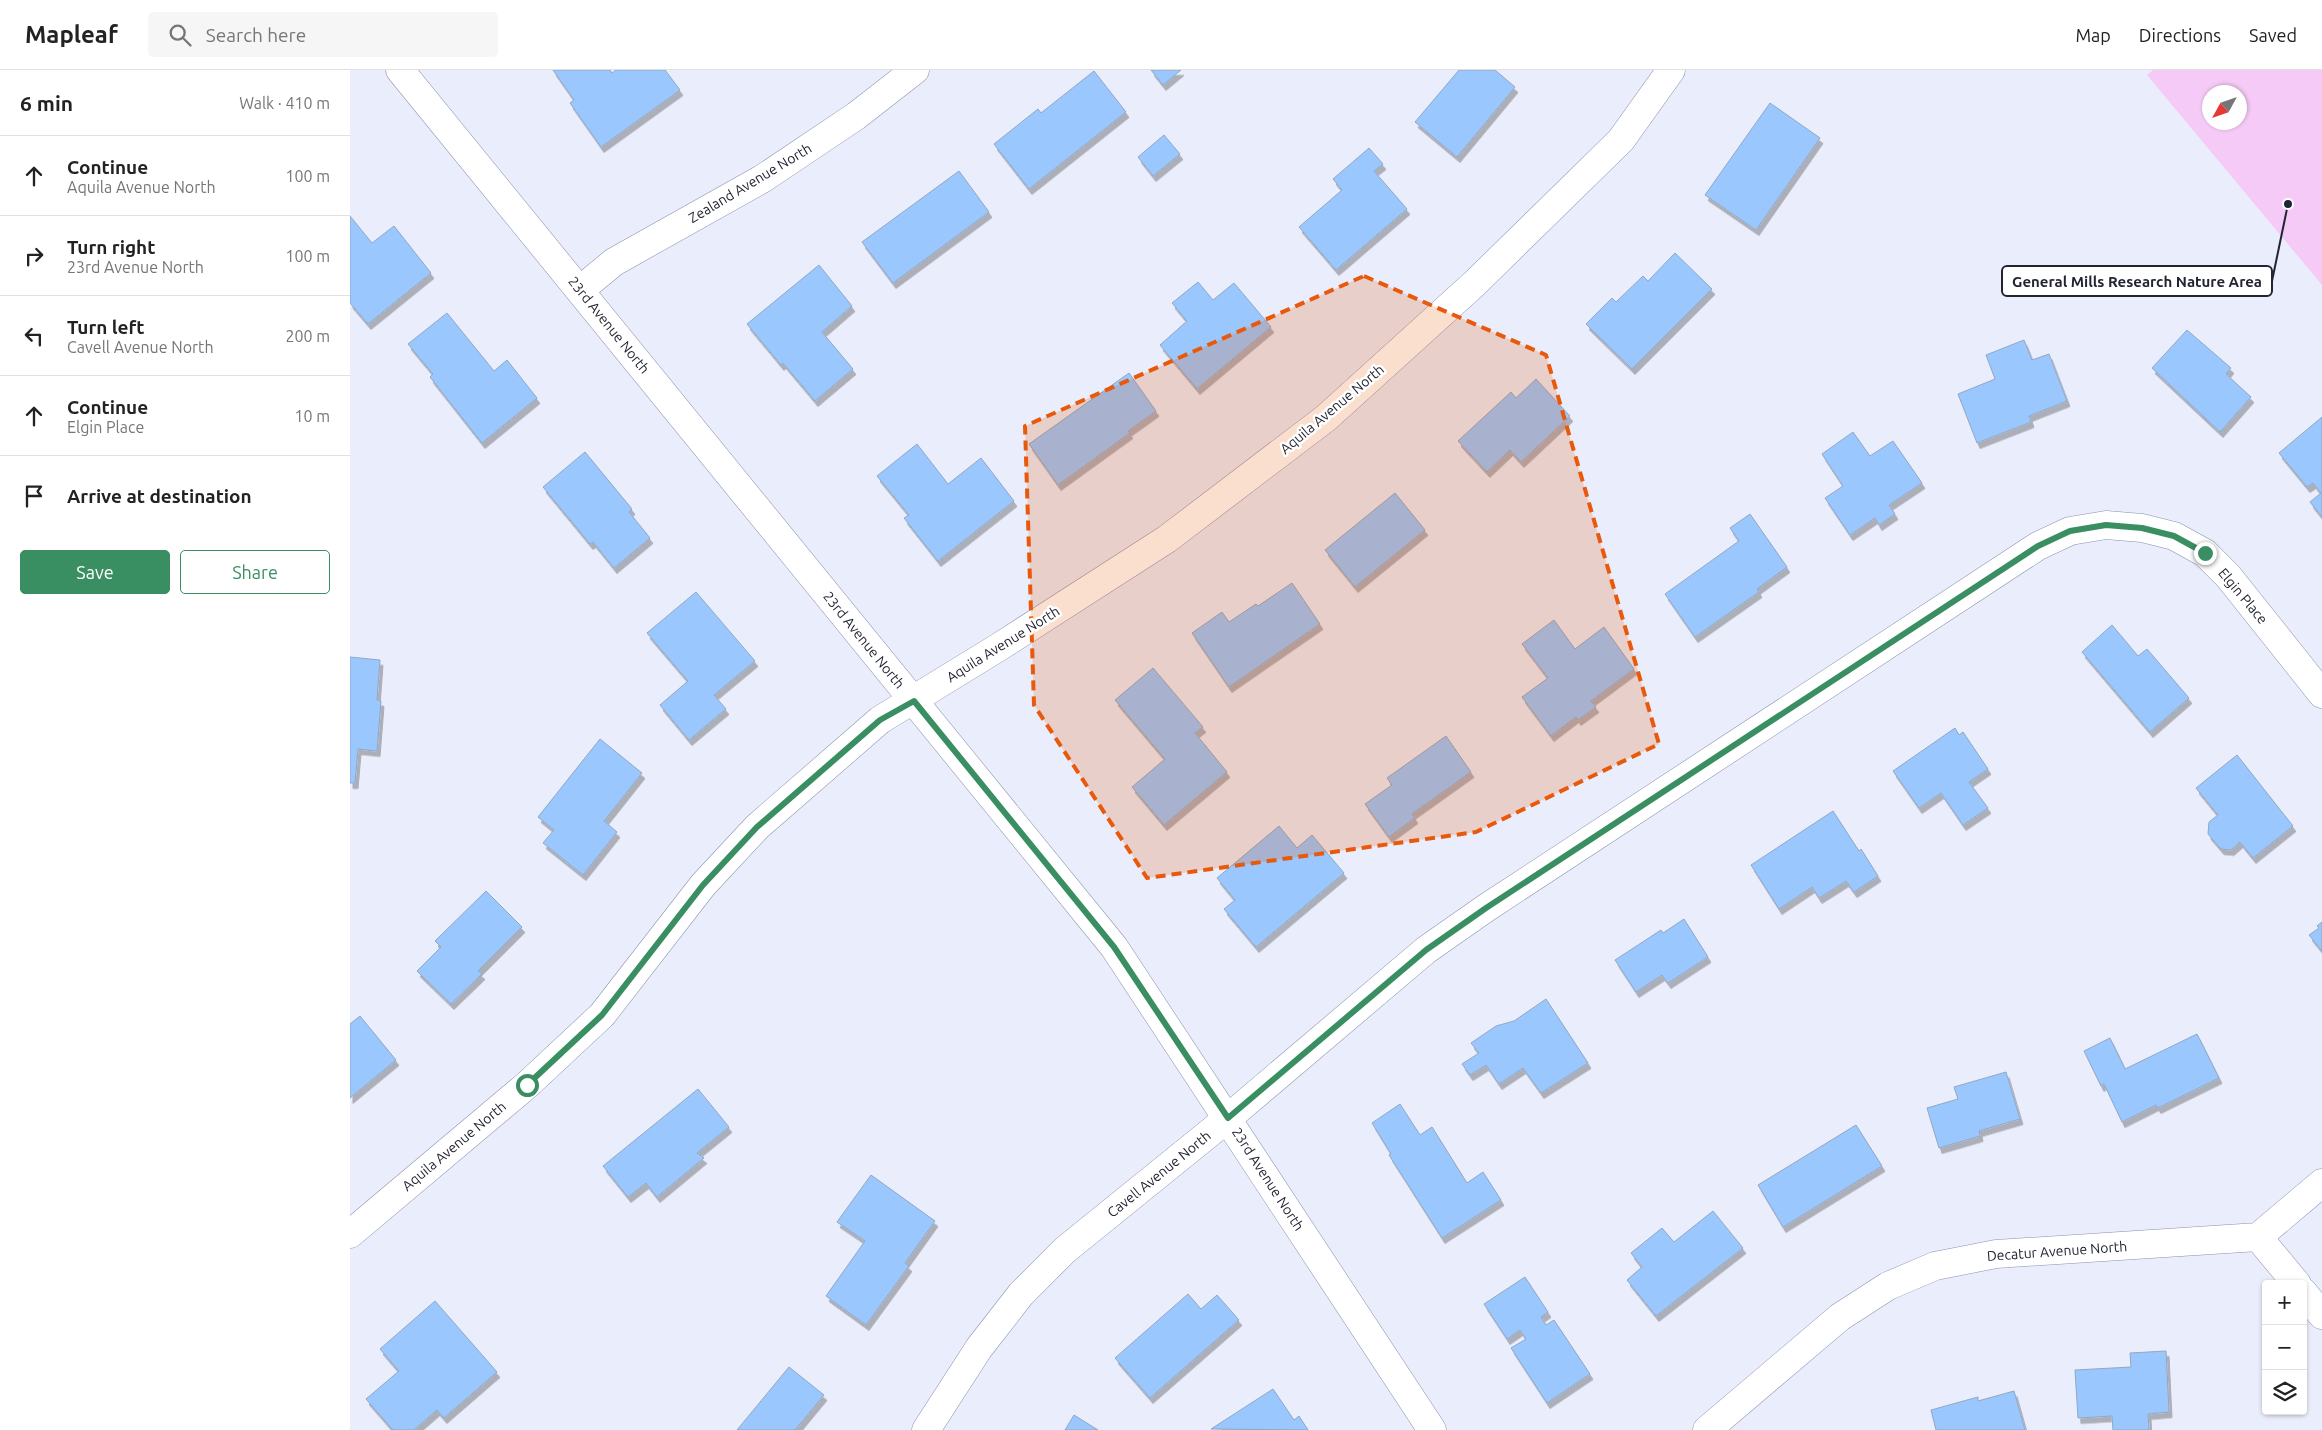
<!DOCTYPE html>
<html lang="en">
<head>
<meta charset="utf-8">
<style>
	body { margin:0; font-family:Ubuntu,sans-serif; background:#f6f6f6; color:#222 }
	.controls { position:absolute; right:15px; bottom:15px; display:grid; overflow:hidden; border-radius:5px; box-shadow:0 1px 4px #0004 }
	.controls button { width:45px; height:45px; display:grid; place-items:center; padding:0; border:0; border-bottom:1px solid #e0e0e0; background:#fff; color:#222; font:25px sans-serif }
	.compass { position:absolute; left:1852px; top:15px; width:45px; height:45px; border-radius:50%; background:#fff; box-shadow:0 1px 4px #0004; rotate:230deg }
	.stop { position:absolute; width:15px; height:15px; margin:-11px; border:4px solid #3a8f62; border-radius:50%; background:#fff }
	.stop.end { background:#3a8f62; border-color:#fff; box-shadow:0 1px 5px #0008 }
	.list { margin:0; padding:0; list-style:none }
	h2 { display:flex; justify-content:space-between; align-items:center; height:65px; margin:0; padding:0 20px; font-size:21px }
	h2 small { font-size:16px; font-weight:400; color:#767676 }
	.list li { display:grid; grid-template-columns:32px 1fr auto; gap:15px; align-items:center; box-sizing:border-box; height:80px; padding:0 20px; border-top:1px solid #e0e0e0 }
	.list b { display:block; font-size:19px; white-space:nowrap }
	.list p { margin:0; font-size:16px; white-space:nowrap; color:#767676 }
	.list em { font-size:16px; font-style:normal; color:#767676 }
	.actions { display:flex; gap:10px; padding:15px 20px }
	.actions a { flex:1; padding:11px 0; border:1px solid #3a8f62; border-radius:5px; text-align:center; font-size:18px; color:#3a8f62 }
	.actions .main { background:#3a8f62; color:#fff }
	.icon { flex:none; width:28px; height:28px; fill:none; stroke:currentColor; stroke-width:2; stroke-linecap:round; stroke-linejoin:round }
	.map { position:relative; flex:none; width:1972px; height:1360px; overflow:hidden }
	header { display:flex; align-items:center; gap:30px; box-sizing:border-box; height:70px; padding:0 25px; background:#fff; border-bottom:1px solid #e0e0e0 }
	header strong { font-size:24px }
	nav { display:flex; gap:28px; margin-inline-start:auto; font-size:18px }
	.search { width:350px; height:45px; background:#f6f6f6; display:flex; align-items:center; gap:12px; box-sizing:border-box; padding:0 18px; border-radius:5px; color:#767676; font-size:19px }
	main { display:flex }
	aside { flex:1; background:#fff }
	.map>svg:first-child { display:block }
</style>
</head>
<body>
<header>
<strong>Mapleaf</strong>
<div class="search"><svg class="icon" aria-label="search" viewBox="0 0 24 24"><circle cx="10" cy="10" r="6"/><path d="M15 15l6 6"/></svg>Search here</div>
<nav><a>Map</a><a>Directions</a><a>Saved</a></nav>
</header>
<main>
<aside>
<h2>6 min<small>Walk · 410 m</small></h2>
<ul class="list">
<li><svg class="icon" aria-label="ahead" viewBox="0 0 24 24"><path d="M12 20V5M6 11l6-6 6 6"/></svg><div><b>Continue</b><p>Aquila Avenue North</p></div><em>100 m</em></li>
<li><svg class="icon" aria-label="right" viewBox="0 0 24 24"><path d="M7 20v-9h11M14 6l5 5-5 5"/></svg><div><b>Turn right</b><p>23rd Avenue North</p></div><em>100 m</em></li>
<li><svg class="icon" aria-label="left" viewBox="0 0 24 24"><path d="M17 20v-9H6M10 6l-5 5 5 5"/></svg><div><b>Turn left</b><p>Cavell Avenue North</p></div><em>200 m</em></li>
<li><svg class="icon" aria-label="ahead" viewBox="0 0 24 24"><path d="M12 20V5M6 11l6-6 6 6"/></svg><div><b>Continue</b><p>Elgin Place</p></div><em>10 m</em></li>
<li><svg class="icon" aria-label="arrive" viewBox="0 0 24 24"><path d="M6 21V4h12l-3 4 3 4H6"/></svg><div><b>Arrive at destination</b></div></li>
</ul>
<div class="actions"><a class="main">Save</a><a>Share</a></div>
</aside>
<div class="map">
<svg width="1972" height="1360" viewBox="0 0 1972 1360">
	<defs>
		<filter id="shadow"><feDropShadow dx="3" dy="5.5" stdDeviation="0" flood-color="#0004"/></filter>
	</defs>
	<rect width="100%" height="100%" fill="#eaedfb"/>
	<path fill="#f6caf6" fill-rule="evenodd" d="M1803 0H1972V215L1797 5ZM1860 22H1890V52H1860Z"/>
	<g fill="#99c7fe" stroke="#91a7c3" filter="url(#shadow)">
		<polygon points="203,0 260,0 262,3 266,0 315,0 330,20 251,77 220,33 224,30"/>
		<polygon points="801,0 831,0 813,15"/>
		<polygon points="1109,0 1145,0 1165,17 1107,87 1065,52"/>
		<polygon points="744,1 776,42 679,119 644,74 688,39 691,43"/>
		<polygon points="1420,33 1470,68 1406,160 1355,125"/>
		<polygon points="814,65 830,84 803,106 788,87"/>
		<polygon points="1019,78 1033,94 1024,101 1057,139 986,200 949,157 992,120 983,109"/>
		<polygon points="609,101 639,142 543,213 512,172"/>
		<polygon points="0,146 22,173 44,156 81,203 18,254 0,233"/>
		<polygon points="1325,183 1362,219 1282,299 1236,254 1262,228 1266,232 1293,206 1298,211"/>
		<polygon points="469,195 502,236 472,262 503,299 465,331 433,293 431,295 397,254"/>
		<polygon points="848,212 863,230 884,213 921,257 847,319 810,275 837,251 822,233"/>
		<polygon points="97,243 144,301 157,290 187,328 132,373 80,307 83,304 58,274"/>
		<polygon points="1837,260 1881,298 1876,304 1901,327 1870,362 1802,298"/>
		<polygon points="1674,270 1682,290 1699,284 1717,331 1679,346 1681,352 1627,373 1608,324 1645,309 1636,285"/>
		<polygon points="779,303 806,341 778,361 780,363 708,415 679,374"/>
		<polygon points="1186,309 1220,346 1171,392 1160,380 1137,402 1108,371 1161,322 1166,328"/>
		<polygon points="1972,347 1972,447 1960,432 1971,423 1963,413 1957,417 1929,383"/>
		<polygon points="1503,362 1520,386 1543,371 1572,413 1539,435 1545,444 1529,455 1525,448 1500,465 1475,428 1493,416 1472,384"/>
		<polygon points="567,374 598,414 631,388 664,431 588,491 554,448 559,445 527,406"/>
		<polygon points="235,382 282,439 279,442 300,468 264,498 243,472 240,474 193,417"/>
		<polygon points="1045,423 1075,460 1005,517 975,480"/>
		<polygon points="1400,444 1437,497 1407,519 1409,522 1345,567 1315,524 1389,471 1380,458"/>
		<polygon points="942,513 970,554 879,617 842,563 872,542 879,552 906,534 908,536"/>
		<polygon points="346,522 405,591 364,625 376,639 339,670 310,635 338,611 297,563"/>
		<polygon points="1204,550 1225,579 1254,557 1284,599 1241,631 1246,637 1228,650 1226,647 1201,666 1172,627 1198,608 1172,574"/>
		<polygon points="1762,555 1788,586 1797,579 1839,628 1800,662 1732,582"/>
		<polygon points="0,587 30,590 27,630 31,631 27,681 8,679 5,713 0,713"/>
		<polygon points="803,598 853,657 845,663 877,702 814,755 782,717 815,689 765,630"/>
		<polygon points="1605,658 1609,665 1613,662 1638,699 1619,712 1638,738 1613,755 1591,723 1569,738 1543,701"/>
		<polygon points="1096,666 1121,702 1062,744 1065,748 1039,767 1015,734 1042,715 1037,708"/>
		<polygon points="250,669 292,703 254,751 267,762 233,805 193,773 204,760 188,747"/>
		<polygon points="1887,685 1943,756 1903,788 1890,772 1881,780 1871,779 1858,764 1859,752 1868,745 1846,718"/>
		<polygon points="1483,741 1509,781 1511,779 1528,806 1504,822 1496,811 1469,828 1462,817 1429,839 1401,795"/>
		<polygon points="929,756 947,778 962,765 994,803 906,877 874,839 885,830 867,808"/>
		<polygon points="136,821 172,857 128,901 132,904 101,934 67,901 91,877 85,871"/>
		<polygon points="1334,849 1358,887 1318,913 1312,905 1286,922 1265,890 1311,860 1313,863"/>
		<polygon points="1972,852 1972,881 1959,865 1969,858 1967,856"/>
		<polygon points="1196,929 1238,993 1191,1023 1173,998 1149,1014 1136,995 1120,1005 1112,994 1129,983 1121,973 1146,956 1164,951"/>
		<polygon points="10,946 46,990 0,1028 0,954"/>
		<polygon points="1847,964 1869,1008 1808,1038 1806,1035 1772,1052 1754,1014 1751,1016 1734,981 1760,968 1775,999"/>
		<polygon points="1656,1002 1670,1049 1629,1061 1630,1066 1589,1078 1577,1038 1608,1029 1604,1017"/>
		<polygon points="348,1019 379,1057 347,1083 354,1088 307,1127 296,1113 278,1127 253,1096"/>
		<polygon points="1050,1034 1070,1065 1082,1057 1117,1113 1133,1102 1151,1130 1092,1168 1039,1085 1041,1084 1022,1053"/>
		<polygon points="1506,1055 1532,1096 1433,1157 1408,1115"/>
		<polygon points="521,1105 585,1151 555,1193 559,1196 516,1255 476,1226 515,1171 487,1152"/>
		<polygon points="1363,1141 1393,1178 1306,1246 1277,1210 1292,1197 1281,1183 1312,1158 1324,1172"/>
		<polygon points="1175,1207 1198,1242 1191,1247 1196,1255 1204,1250 1240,1304 1197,1333 1161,1278 1176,1269 1170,1260 1157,1269 1134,1234"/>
		<polygon points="838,1224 851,1239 867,1225 889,1250 800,1328 765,1288"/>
		<polygon points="85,1231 147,1302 94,1348 87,1340 64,1360 43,1360 16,1329 49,1301 30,1279"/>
		<polygon points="1816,1281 1819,1342 1798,1344 1799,1360 1763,1360 1762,1346 1728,1348 1725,1300 1781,1297 1780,1283"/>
		<polygon points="439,1297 474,1325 445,1360 387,1360"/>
		<polygon points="923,1319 944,1350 949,1346 958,1360 861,1359"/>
		<polygon points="1664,1321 1675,1360 1586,1360 1581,1340 1628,1327 1628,1331"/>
		<polygon points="724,1345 748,1360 715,1360"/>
	</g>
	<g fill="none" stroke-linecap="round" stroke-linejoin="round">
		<g stroke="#8c91b1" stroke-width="29">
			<g id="minor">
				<polyline points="50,0 764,877 1082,1360"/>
				<polyline points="230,220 264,192 412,109 506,46 565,0"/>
				<polyline points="0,1164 177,1015 252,945 353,815 407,757 530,650 649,577 817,469 976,348 1124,214 1271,70 1321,0"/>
				<polyline points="1908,1167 1947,1214"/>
				<polyline points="1953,1222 1972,1245"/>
				<polyline points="576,1360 629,1278 671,1224 715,1180 878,1048 1076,880 1136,838 1688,476 1720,461 1756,455 1792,458 1824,466 1855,483 1878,506 1972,624"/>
				<polyline points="1357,1360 1490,1247 1538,1216 1585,1196 1646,1184 1908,1167 1972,1113"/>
			</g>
		</g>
		<use href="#minor" stroke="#fff" stroke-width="28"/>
	</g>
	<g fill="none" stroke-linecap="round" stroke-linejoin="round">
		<polyline stroke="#3a8f62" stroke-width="6" points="177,1015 252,945 353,815 407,757 530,650 564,631 764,877 878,1048 1076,880 1136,838 1688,476 1720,461 1756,455 1792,458 1824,466 1855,483"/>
	</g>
	<path fill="#e8590c" fill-opacity="0.2" stroke="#e8590c" stroke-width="4" stroke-dasharray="10 6" stroke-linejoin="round" d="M1014 206 1196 285 1309 674 1126 762 797 808 684 635 675 356Z"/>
	<g text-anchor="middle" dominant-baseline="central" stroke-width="5" stroke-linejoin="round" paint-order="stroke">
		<g font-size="14" fill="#222431" stroke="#fff">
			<text transform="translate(400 113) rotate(-31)">Zealand Avenue North</text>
			<text transform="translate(259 255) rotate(51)">23rd Avenue North</text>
			<text transform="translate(982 339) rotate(-40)">Aquila Avenue North</text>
			<text transform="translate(1893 526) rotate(50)">Elgin Place</text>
			<text transform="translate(514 570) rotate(51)">23rd Avenue North</text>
			<text transform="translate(653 574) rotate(-32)">Aquila Avenue North</text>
			<text transform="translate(104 1076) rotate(-40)">Aquila Avenue North</text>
			<text transform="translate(809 1104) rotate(-39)">Cavell Avenue North</text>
			<text transform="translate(918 1109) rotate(57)">23rd Avenue North</text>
			<text transform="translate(1707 1181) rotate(-4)">Decatur Avenue North</text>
		</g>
	</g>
	<path fill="none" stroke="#222431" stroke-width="2" d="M1938 134L1922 211"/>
	<circle fill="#222431" stroke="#fff" stroke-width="2" cx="1938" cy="134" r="5"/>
	<rect fill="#fff" stroke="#222431" stroke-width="2" x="1652" y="196" width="270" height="30" rx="5"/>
	<g font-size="15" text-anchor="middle" font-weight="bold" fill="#222431">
		<text x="1787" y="217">General Mills Research Nature Area</text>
	</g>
</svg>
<div class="controls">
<button>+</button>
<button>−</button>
<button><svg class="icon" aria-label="layers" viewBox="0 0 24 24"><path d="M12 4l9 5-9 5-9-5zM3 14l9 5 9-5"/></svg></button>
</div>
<svg class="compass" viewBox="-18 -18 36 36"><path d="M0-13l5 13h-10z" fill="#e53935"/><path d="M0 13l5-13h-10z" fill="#767676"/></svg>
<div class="stop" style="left:177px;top:1015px"></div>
<div class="stop end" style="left:1855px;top:483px"></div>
</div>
</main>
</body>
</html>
